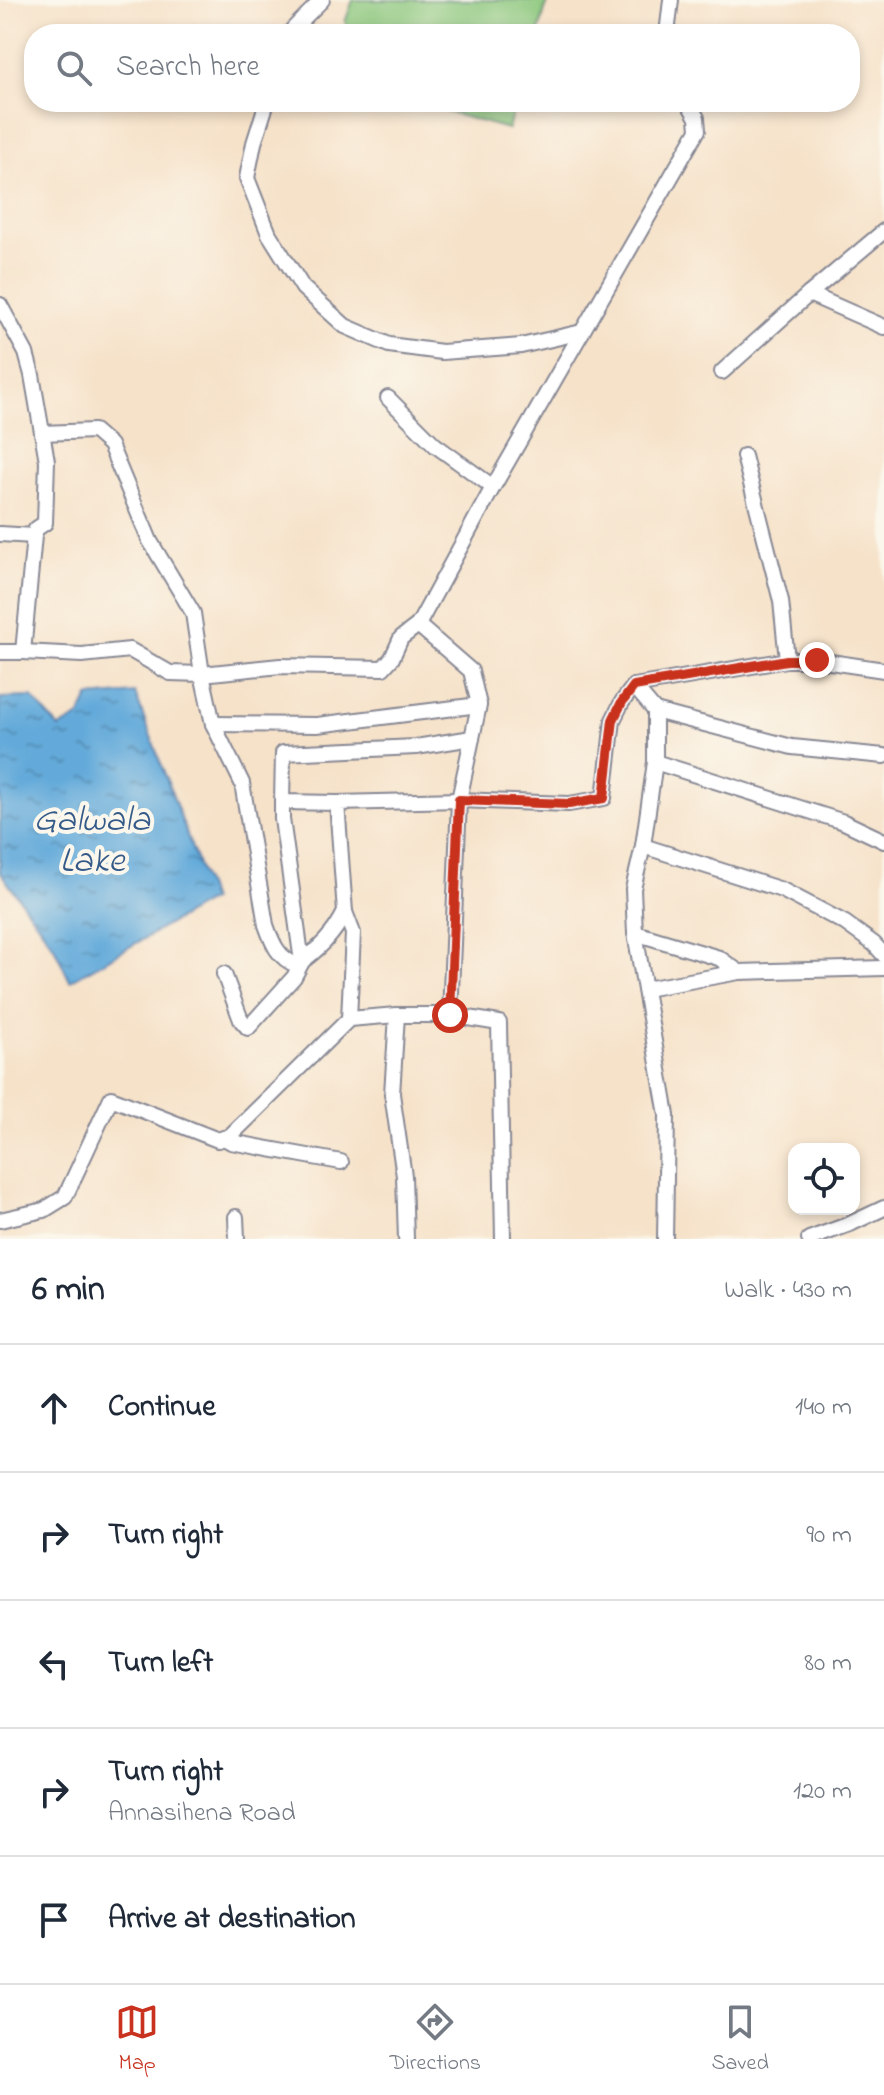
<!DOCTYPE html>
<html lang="en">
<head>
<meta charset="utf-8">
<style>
	body { margin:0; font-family:"Indie Flower",sans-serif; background:#f6f6f7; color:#1f2937 }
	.controls { position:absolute; right:24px; bottom:24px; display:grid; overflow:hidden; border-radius:16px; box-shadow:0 4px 12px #0003 }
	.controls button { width:72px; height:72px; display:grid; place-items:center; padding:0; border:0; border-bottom:2px solid #e0e1e3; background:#fff; color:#1f2937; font:40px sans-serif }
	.stop { position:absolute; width:24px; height:24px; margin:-18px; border:6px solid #c8321e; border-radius:50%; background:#fff }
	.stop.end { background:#c8321e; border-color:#fff; box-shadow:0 2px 8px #0008 }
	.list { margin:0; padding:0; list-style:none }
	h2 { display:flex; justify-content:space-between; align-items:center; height:104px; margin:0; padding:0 32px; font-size:34px }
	h2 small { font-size:26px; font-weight:400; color:#747a83 }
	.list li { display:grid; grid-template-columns:52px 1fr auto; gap:24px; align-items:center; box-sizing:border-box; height:128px; padding:0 32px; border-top:2px solid #e0e1e3 }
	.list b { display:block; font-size:30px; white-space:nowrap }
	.list p { margin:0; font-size:26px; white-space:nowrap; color:#747a83 }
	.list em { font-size:26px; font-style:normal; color:#747a83 }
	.icon { flex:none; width:44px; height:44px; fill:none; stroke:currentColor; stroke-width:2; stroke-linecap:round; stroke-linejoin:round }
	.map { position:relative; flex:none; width:884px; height:1239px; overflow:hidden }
	.search { position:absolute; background:#fff; box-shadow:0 4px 12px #0003; left:24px; right:24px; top:24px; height:88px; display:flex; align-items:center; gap:20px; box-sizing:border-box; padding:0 28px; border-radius:32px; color:#747a83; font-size:30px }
	.sheet { height:744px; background:#fff }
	nav { display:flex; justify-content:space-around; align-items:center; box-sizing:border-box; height:112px; border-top:2px solid #e0e1e3; background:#fff; font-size:22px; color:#747a83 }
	nav a { display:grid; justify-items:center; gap:4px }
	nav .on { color:#c8321e }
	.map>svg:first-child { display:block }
</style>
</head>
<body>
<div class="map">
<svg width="884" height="1239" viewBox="0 0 884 1239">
	<defs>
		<pattern id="water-ripples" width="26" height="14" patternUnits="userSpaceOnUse" patternTransform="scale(2)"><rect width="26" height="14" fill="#63aada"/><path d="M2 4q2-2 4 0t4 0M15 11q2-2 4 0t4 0" fill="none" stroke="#518bb4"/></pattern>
	</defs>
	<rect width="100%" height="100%" fill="#fbf7ec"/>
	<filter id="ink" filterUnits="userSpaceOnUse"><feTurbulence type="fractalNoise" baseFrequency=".0125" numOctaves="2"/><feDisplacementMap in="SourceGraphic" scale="16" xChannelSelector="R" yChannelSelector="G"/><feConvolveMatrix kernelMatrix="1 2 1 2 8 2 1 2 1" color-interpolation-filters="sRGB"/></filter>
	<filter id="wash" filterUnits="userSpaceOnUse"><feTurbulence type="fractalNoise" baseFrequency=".006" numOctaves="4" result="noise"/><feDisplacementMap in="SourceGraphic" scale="32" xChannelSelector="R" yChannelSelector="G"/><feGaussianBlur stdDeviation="1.8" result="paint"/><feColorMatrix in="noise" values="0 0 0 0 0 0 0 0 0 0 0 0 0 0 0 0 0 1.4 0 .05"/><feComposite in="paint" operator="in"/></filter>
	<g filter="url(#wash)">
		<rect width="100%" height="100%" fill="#f6e2c9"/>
		<g fill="#8ac67c" stroke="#527a6d" stroke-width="2">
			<polygon points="353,0 548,0 538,34 351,34 345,22"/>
			<polygon points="411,102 516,102 508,129"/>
		</g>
		<polygon fill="url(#water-ripples)" stroke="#3f6c9c" stroke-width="2" points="135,693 211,900 70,981 53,945 0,872 0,698 32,697 59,728 80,716 89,697"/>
	</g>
	<g filter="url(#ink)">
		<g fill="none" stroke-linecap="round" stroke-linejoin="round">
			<g stroke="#888894" stroke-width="18">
				<g id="minor">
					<polyline points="292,34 293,29 322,0"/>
					<polyline points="667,34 671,0"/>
					<polyline points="267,102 254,143 247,178 269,234 303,288 345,326 389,345 442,352 521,346 582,332"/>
					<polyline points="809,294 884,327"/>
					<polyline points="0,305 26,353 32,375 47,461 45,523 36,529 34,536 23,652 0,652"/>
					<polyline points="722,372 809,294 884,231"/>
					<polyline points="388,398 435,445 493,487"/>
					<path d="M42 433 94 431 110 445 150 541 193 613 202 674 213 724 242 783 266 925C272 942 278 959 297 965 318 950 334 935 345 912L337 803 459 800 450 1015"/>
					<polyline points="744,456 781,601 787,660"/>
					<polyline points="0,534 34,536"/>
					<polyline points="418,625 493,487 698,130 697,118 688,102"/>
					<polyline points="23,652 82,655 130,650 170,673 202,674 280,666 383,668 392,658 401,638 418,625 471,671 479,705 459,800 569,804 604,798 613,720 622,702 634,686"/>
					<polyline points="634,686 655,711 655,762 844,822 884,841"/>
					<polyline points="634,686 787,660 817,660 884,670"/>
					<polyline points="655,711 792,747 884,756"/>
					<polyline points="213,724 317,725 479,705"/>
					<polyline points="655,762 643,846 633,889 635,933 667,1115 665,1239"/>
					<polyline points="337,803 282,802 283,753 416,747 472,738"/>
					<polyline points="643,846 782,890 845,923 874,944 884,955"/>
					<polyline points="345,912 353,933 349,1019"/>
					<polyline points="635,933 719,958 739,972"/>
					<polyline points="224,974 241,1020 248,1028 294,977 302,962 282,819 282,802"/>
					<polyline points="645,989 739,972 884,968"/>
					<polyline points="397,1015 392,1094 404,1176 406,1239"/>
					<polyline points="224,1138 231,1142 341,1162"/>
					<polyline points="236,1217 237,1239"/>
					<polyline points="0,1220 44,1210 65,1197 111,1098 218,1140 230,1136 349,1019 397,1015 450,1015 499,1023 503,1239"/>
					<polyline points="809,1239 850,1224 884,1208"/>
				</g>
			</g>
			<use href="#minor" stroke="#fff" stroke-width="14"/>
		</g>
	</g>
	<g fill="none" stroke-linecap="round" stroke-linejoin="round" filter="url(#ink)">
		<polyline stroke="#c8321e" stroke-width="10" points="450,1015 459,800 569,804 604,798 613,720 622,702 634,686 787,660 817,660"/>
	</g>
	<g text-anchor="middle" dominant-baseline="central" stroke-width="8" stroke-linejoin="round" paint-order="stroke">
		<g font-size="36" font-style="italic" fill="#345a89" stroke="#fbf7ec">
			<text x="92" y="821">Galwala<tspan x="92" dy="41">Lake</tspan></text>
		</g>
	</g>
</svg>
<div class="controls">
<button><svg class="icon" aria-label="locate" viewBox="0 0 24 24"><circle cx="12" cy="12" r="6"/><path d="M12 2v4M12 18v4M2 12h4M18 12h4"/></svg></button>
</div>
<div class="stop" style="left:450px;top:1015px"></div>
<div class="stop end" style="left:817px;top:660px"></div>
<div class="search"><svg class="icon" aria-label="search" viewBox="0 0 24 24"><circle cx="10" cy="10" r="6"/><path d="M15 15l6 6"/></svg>Search here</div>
</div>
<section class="sheet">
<h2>6 min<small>Walk · 430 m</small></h2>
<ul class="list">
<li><svg class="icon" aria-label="ahead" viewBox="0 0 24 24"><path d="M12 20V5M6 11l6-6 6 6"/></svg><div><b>Continue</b></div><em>140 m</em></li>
<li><svg class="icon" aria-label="right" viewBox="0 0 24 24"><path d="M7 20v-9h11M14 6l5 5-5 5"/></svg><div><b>Turn right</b></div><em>90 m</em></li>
<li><svg class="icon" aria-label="left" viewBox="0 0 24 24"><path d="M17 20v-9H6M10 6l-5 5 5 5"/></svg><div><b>Turn left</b></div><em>80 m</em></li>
<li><svg class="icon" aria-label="right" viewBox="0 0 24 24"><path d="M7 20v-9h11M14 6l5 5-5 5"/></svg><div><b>Turn right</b><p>Annasihena Road</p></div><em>120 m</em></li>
<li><svg class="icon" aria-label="arrive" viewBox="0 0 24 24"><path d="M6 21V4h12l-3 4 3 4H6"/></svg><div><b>Arrive at destination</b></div></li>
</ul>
</section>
<nav>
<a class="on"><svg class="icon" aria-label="map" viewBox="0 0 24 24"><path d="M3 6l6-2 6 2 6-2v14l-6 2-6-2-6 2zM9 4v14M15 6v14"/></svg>Map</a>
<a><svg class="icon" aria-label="directions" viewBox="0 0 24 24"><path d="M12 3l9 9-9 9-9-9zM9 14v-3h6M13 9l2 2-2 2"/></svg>Directions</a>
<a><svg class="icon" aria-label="saved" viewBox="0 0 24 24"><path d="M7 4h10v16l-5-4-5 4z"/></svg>Saved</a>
</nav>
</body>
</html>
